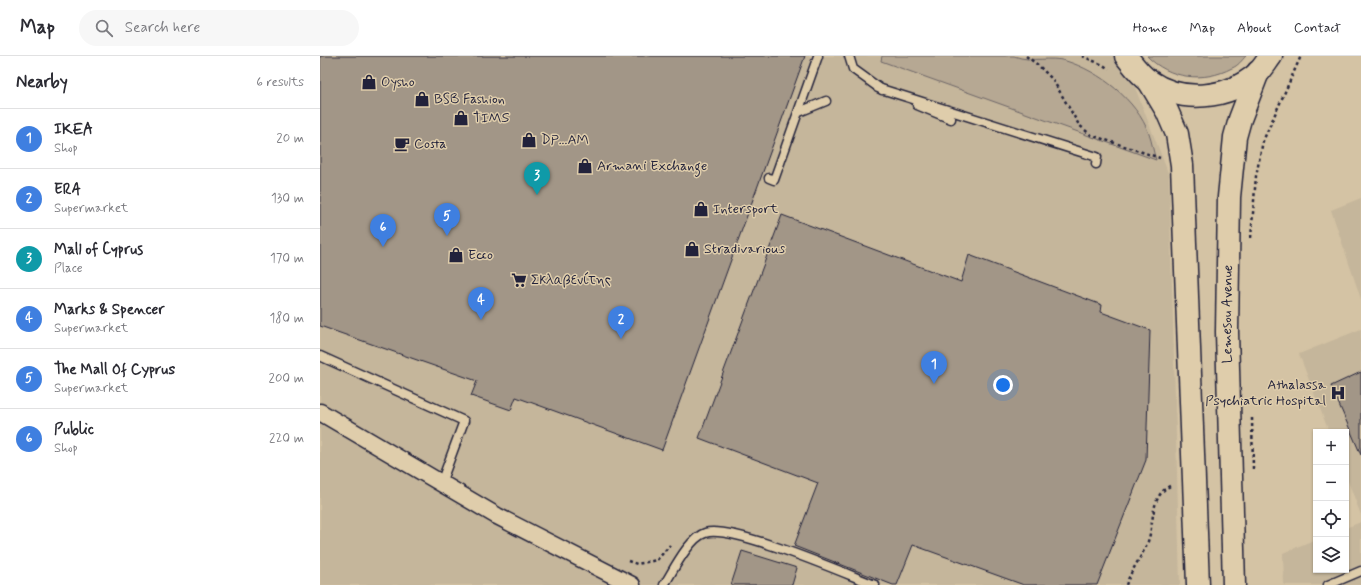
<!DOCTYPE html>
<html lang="en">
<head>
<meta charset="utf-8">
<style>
	body { margin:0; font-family:Mynerve,sans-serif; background:#f7f7f7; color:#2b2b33 }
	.controls { position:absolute; right:12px; bottom:12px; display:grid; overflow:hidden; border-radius:0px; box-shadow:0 1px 3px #0004 }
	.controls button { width:36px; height:36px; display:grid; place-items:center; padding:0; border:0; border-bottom:1px solid #e1e1e2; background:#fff; color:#2b2b33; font:20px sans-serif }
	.you { position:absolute; left:683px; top:329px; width:14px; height:14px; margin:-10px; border:3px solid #fff; border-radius:50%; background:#1a73e8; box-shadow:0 0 0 6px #1a73e833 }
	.badge { display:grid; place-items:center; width:26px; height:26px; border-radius:50%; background:#2563eb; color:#fff; font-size:13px; font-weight:700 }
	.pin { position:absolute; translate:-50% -33px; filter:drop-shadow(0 1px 2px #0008) }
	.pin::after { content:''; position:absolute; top:21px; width:14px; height:12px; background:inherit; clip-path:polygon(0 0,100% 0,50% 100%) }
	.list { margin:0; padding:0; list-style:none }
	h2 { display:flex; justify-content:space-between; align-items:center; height:52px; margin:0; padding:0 16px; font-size:17px }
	h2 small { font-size:13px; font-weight:400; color:#7c7c81 }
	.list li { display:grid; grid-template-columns:26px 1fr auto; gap:12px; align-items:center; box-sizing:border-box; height:60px; padding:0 16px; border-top:1px solid #e1e1e2 }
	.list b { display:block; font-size:15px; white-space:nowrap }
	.list p { margin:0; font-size:13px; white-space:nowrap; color:#7c7c81 }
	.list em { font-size:13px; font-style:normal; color:#7c7c81 }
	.icon { flex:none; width:22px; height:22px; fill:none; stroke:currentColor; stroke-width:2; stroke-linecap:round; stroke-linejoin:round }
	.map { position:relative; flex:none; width:1041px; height:529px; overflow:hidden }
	header { display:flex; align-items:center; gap:24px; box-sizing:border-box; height:56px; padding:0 20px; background:#fff; border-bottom:1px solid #e1e1e2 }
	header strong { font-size:19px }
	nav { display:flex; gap:22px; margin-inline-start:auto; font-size:14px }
	.search { width:280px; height:36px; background:#f7f7f7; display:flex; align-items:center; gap:10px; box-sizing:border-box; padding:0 14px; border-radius:22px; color:#7c7c81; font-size:15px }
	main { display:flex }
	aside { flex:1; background:#fff }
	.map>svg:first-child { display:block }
</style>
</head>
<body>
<header>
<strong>Map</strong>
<div class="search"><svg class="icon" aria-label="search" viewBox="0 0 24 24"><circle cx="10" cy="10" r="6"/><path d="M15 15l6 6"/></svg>Search here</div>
<nav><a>Home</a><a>Map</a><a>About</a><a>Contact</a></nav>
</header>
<main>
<aside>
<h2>Nearby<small>6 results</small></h2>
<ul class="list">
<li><span class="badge" style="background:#3f7fe0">1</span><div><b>IKEA</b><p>Shop</p></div><em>20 m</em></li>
<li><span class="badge" style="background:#3f7fe0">2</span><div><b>ERA</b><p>Supermarket</p></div><em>130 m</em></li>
<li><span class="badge" style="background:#0f9aa8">3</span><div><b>Mall of Cyprus</b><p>Place</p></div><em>170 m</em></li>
<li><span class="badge" style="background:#3f7fe0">4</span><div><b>Marks &amp; Spencer</b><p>Supermarket</p></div><em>180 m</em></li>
<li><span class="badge" style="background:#3f7fe0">5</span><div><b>The Mall Of Cyprus</b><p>Supermarket</p></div><em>200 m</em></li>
<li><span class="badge" style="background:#3f7fe0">6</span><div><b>Public</b><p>Shop</p></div><em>220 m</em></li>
</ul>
</aside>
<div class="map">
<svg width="1041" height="529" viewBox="0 0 1041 529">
	<rect width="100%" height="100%" fill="#d4c3a4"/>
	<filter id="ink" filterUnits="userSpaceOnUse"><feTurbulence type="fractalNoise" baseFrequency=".025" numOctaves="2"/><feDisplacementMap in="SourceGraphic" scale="8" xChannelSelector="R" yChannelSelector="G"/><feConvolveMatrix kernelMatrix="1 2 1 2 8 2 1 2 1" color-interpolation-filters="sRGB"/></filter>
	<g filter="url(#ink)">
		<g fill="#c5b69b">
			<polygon points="0,0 793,0 814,29 849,119 860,529 0,529"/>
			<polygon points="1041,142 1041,243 1011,154"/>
			<polygon points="1041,273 1041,459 1026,420 1026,376 1009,376 979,298"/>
			<polygon points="1041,466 1041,529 964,529 963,497 996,483 996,514 1026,514 1026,472"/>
		</g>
		<g fill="#b6a893" stroke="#6c6567">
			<path d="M562 0H694C713 7 730 0 746 5 779 15 817 44 829 78 832 86 833 95 836 104L561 5Z"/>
			<path d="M827 0H926C922 4 918 10 912 12 884 27 849 23 827 0Z"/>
		</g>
		<g fill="#a29687" stroke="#22223b">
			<polygon points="0,0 485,0 342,394 196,341 191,354 151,340 157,325 0,270"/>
			<polygon points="462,159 641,226 649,199 782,249 781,256 830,274 826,404 777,529 704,529 593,489 577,529 573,529 474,490 498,427 379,382"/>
			<polygon points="1041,316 1041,399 1011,330"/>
			<polygon points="422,495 477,512 472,529 411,529"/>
		</g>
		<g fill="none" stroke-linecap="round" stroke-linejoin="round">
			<g stroke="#22223b" stroke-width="11">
				<g id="lane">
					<polyline points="529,0 533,13 562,34"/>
					<polyline points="558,32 777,101 776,108"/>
					<polyline points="597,49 631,63"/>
					<polyline points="479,56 506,45"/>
					<polyline points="449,122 454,124 498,0"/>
					<polyline points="0,300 144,365 121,427"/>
					<path d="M344 529C353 515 369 482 385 477 411 468 524 517 555 529"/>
					<polyline points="1008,529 1041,515"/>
				</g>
			</g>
			<g stroke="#22223b" stroke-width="19">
				<polyline id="street" points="0,356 177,460 312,529"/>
			</g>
			<g stroke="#22223b" stroke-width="25">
				<g id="primary">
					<path d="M806 0C813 9 819 18 829 25 862 48 908 43 938 17 943 12 947 5 951 0"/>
					<polyline points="829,25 847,55 857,78 862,109 878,529"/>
					<path id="s1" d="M914 529 907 276 909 141 915 81 920 63 938 16"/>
				</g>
			</g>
			<g stroke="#22223b" stroke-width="2.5" stroke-dasharray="3 3" stroke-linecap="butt">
				<polyline points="706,0 718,9 733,24 759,69 771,79 840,102"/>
				<polyline points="762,0 783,9 789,13"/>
				<polyline points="931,182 936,120 943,85 981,0"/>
				<polyline points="932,362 933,413"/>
				<polyline points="308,505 317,508 337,504 350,489"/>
				<path d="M806 529C811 514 821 502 827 488 835 469 829 440 850 430"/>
			</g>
			<use href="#lane" stroke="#dfcdab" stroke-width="8"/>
			<use href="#street" stroke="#dfcdab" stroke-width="16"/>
			<use href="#primary" stroke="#dfcdab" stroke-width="22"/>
		</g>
	</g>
	<defs>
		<g id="shop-bare" transform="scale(1.2)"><path d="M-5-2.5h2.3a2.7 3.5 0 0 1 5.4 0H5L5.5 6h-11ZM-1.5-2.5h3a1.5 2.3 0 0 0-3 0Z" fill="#22223b" stroke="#dfcdab" stroke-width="2.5" paint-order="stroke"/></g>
		<g id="cafe-bare" transform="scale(1.2)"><path d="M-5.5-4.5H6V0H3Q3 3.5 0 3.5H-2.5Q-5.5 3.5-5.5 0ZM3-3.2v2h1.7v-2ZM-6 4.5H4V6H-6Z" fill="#22223b" stroke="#dfcdab" stroke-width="2.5" paint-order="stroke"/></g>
		<g id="supermarket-bare" transform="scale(1.2)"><path d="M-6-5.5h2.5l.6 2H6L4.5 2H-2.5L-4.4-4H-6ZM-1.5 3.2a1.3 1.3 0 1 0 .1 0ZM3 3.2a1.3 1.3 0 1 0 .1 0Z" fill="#22223b" stroke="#dfcdab" stroke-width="2.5" paint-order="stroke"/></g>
		<g id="hospital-bare" transform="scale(1.2)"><path d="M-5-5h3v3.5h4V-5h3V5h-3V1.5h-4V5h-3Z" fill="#22223b" stroke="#dfcdab" stroke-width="2.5" paint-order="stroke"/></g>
	</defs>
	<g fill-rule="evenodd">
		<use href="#shop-bare" x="49" y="26"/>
		<use href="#shop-bare" x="102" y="43"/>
		<use href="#shop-bare" x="141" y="62"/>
		<use href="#shop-bare" x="209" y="84"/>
		<use href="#cafe-bare" x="82" y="88"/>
		<use href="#shop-bare" x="265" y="110"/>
		<use href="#shop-bare" x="381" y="153"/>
		<use href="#shop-bare" x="372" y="193"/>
		<use href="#shop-bare" x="136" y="199"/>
		<use href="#supermarket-bare" x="199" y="224"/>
		<use href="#hospital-bare" x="1018" y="337"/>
	</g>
	<g text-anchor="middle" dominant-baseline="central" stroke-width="3" stroke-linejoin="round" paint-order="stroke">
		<g font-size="14" fill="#22223b" stroke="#dfcdab" text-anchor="start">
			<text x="61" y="26">Oysho</text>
			<text x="114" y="43">BSB Fashion</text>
			<text x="153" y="62">TIMS</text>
			<text x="221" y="84">DP...AM</text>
			<text x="94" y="88">Costa</text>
			<text x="277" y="110">Armani Exchange</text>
			<text x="393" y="153">Intersport</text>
			<text x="384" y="193">Stradivarious</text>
			<text x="148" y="199">Ecco</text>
			<text x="211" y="224">Σκλαβενίτης</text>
			<text x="1006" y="329" text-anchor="end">Athalassa<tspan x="1006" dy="16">Psychiatric Hospital</tspan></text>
		</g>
		<g font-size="14" fill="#22223b" stroke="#dfcdab">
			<text stroke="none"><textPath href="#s1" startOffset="271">Lemesou Avenue</textPath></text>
		</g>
	</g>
</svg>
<div class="controls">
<button>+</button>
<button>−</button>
<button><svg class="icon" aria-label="locate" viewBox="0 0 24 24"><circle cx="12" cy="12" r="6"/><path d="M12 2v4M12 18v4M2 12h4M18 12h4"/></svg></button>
<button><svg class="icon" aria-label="layers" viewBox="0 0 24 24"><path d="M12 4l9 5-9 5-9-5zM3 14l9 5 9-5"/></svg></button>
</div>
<div class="you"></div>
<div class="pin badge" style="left:614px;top:328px;background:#3f7fe0">1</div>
<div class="pin badge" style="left:301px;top:283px;background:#3f7fe0">2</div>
<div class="pin badge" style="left:217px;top:139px;background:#0f9aa8">3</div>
<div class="pin badge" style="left:161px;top:264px;background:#3f7fe0">4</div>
<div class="pin badge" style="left:127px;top:180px;background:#3f7fe0">5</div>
<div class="pin badge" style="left:63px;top:191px;background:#3f7fe0">6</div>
</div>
</main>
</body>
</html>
